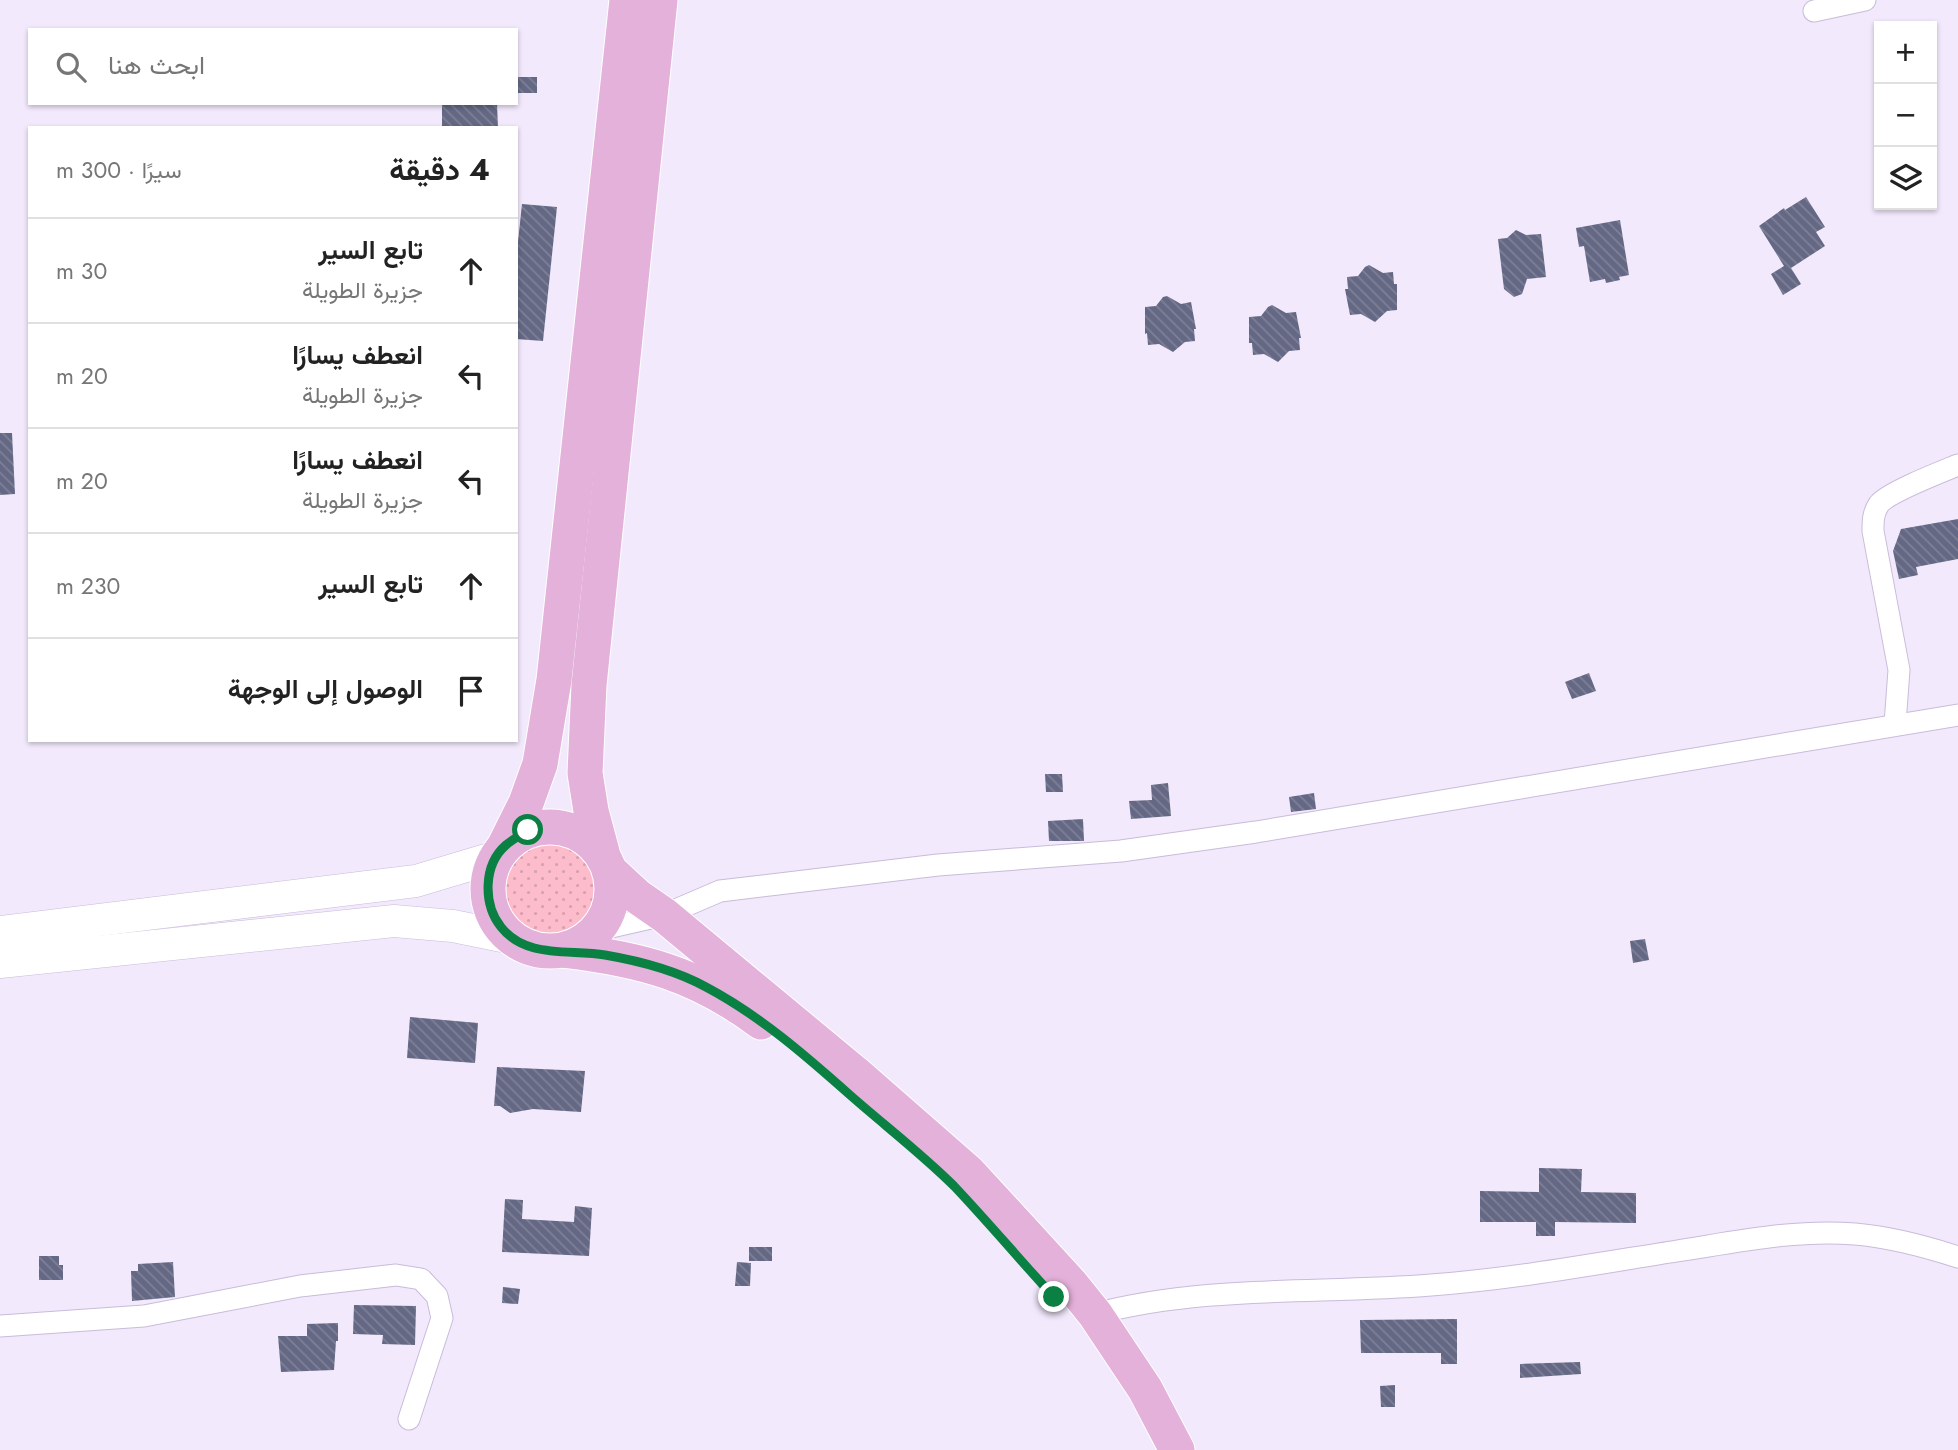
<!DOCTYPE html>
<html lang="ar">
<head>
<meta charset="utf-8">
<style>
	body { margin:0; font-family:Jost,Vazirmatn,sans-serif; background:#f6f6f6; color:#222; direction:rtl }
	.controls { position:absolute; right:21px; top:21px; display:grid; overflow:hidden; border-radius:0px; box-shadow:0 2px 5px #0004 }
	.controls button { width:63px; height:63px; display:grid; place-items:center; padding:0; border:0; border-bottom:2px solid #e0e0e0; background:#fff; color:#222; font:35px sans-serif }
	.stop { position:absolute; width:21px; height:21px; margin:-16px; border:5px solid #0b8043; border-radius:50%; background:#fff }
	.stop.end { background:#0b8043; border-color:#fff; box-shadow:0 2px 7px #0008 }
	.list { margin:0; padding:0; list-style:none }
	h2 { display:flex; justify-content:space-between; align-items:center; height:91px; margin:0; padding:0 28px; font-size:30px }
	h2 small { font-size:23px; font-weight:400; color:#767676 }
	.list li { display:grid; grid-template-columns:46px 1fr auto; gap:21px; align-items:center; box-sizing:border-box; height:105px; padding:0 28px; border-top:2px solid #e0e0e0 }
	.list b { display:block; font-size:26px; white-space:nowrap }
	.list p { margin:0; font-size:23px; white-space:nowrap; color:#767676 }
	.list em { font-size:23px; font-style:normal; color:#767676 }
	.icon { flex:none; width:38px; height:38px; fill:none; stroke:currentColor; stroke-width:2; stroke-linecap:round; stroke-linejoin:round }
	.map { position:relative; flex:none; width:1958px; height:1450px; overflow:hidden; direction:ltr }
	.search { position:absolute; background:#fff; box-shadow:0 2px 5px #0004; left:28px; top:28px; width:490px; height:77px; display:flex; align-items:center; gap:18px; box-sizing:border-box; padding:0 24px; border-radius:0px; color:#767676; font-size:26px }
	.panel { position:absolute; background:#fff; box-shadow:0 2px 5px #0004; left:28px; top:126px; width:490px; height:616px; border-radius:0px; direction:rtl }
	.map>svg:first-child { display:block }
</style>
</head>
<body>
<div class="map">
<svg width="1958" height="1450" viewBox="0 0 1958 1450">
	<defs>
		<pattern id="grass-dots" width="8" height="8" patternUnits="userSpaceOnUse" patternTransform="scale(1.75)"><rect width="8" height="8" fill="#fdbccc"/><path d="M2 2h.1M6 6h.1" fill="none" stroke="#d8a1af" stroke-width="1.8" stroke-linecap="round"/></pattern>
		<pattern id="building-back-hatch" width="6" height="6" patternUnits="userSpaceOnUse" patternTransform="scale(1.75)"><rect width="6" height="6" fill="#646884"/><path d="M-1 5l2 2M0 0l6 6M5-1l2 2" fill="none" stroke="#7e8195"/></pattern>
	</defs>
	<rect width="100%" height="100%" fill="#f2e9fc"/>
	<circle fill="url(#grass-dots)" cx="551" cy="892" r="49"/>
	<g fill="url(#building-back-hatch)">
		<rect x="516" y="77" width="21" height="16"/>
		<polygon points="442,103 497,103 498,128 442,128"/>
		<polygon points="1806,197 1825,227 1816,232 1825,246 1791,268 1801,284 1783,295 1771,274 1784,266 1759,226 1784,208 1785,210"/>
		<polygon points="522,204 557,207 543,341 516,339 516,261"/>
		<polygon points="1620,220 1629,275 1619,277 1620,280 1606,283 1605,279 1590,282 1584,246 1579,247 1576,228"/>
		<polygon points="1516,230 1526,235 1541,234 1546,277 1527,279 1522,294 1514,297 1504,289 1498,239 1507,238"/>
		<polygon points="1369,265 1383,273 1393,272 1394,284 1397,284 1397,310 1387,311 1375,322 1361,314 1350,315 1345,289 1348,289 1347,277 1358,276 1365,267"/>
		<polygon points="1167,296 1181,304 1191,302 1196,329 1194,329 1195,341 1185,342 1173,352 1159,344 1148,345 1147,333 1145,334 1145,307 1156,306 1163,297"/>
		<polygon points="1272,305 1286,313 1296,312 1301,338 1299,338 1300,350 1289,351 1278,362 1264,354 1253,355 1252,343 1249,343 1249,317 1261,316 1268,307"/>
		<polygon points="0,433 12,433 15,494 0,495"/>
		<polygon points="1958,519 1958,559 1916,567 1918,575 1899,579 1893,551 1901,529"/>
		<polygon points="1589,673 1596,691 1572,699 1565,682"/>
		<polygon points="1045,774 1062,774 1063,792 1046,792"/>
		<polygon points="1168,783 1171,816 1131,819 1129,801 1152,800 1151,785"/>
		<polygon points="1314,793 1316,809 1291,812 1289,797"/>
		<polygon points="1083,819 1084,841 1049,841 1048,821"/>
		<polygon points="1645,939 1649,960 1633,963 1630,941"/>
		<polygon points="410,1017 478,1023 475,1063 407,1058"/>
		<polygon points="497,1067 585,1071 581,1112 533,1109 510,1113 500,1106 494,1106"/>
		<polygon points="1539,1168 1582,1169 1581,1192 1636,1193 1636,1223 1555,1222 1555,1236 1536,1236 1536,1222 1480,1222 1480,1191 1539,1192"/>
		<polygon points="505,1199 523,1200 522,1219 574,1222 575,1206 592,1208 589,1256 502,1252"/>
		<rect x="749" y="1247" width="23" height="14"/>
		<polygon points="39,1256 59,1256 59,1265 63,1265 63,1280 39,1280"/>
		<polygon points="173,1262 175,1297 132,1301 131,1271 138,1271 138,1264"/>
		<polygon points="737,1262 751,1263 750,1286 735,1286"/>
		<polygon points="503,1287 520,1289 518,1304 502,1303"/>
		<polygon points="354,1305 416,1306 415,1345 382,1344 383,1335 353,1334"/>
		<polygon points="1457,1319 1457,1364 1441,1364 1441,1353 1361,1353 1360,1320"/>
		<polygon points="338,1323 338,1341 336,1341 334,1370 281,1372 278,1336 307,1336 307,1324"/>
		<polygon points="1580,1362 1581,1374 1520,1378 1520,1364"/>
		<polygon points="1395,1385 1395,1407 1381,1407 1380,1386"/>
	</g>
	<g fill="none" stroke-linecap="round" stroke-linejoin="round">
		<g stroke="#c9bbda" stroke-width="23">
			<g id="street">
				<polyline points="1814,11 1865,0"/>
				<path d="M1895 724 1899 670 1873 531C1873 521 1873 513 1879 504 1889 492 1941 472 1958 465"/>
				<polyline points="598,930 664,915 720,891 938,865 1121,851 1256,832 1958,715"/>
				<path d="M1095 1314C1205 1285 1318 1294 1431 1285 1513 1279 1595 1264 1677 1251 1735 1242 1796 1229 1855 1234 1891 1237 1924 1246 1958 1257"/>
				<polyline points="0,1326 144,1316 300,1286 396,1275 421,1279 437,1296 442,1318 409,1419"/>
			</g>
		</g>
		<g stroke="#c9bbda" stroke-width="33">
			<g id="secondary">
				<polyline points="0,932 416,881 496,857"/>
				<polyline points="0,962 394,921 453,926 512,938"/>
			</g>
		</g>
		<g stroke="#fff" stroke-width="37">
			<g id="primary">
				<circle cx="550" cy="889" r="62"/>
				<polyline points="505,845 526,803 540,764 554,680 627,0"/>
				<polyline points="602,852 591,811 585,773 589,685 660,0"/>
				<polyline points="611,872 638,897 664,915 857,1075 969,1173 1070,1283 1095,1314 1145,1389 1177,1450"/>
				<path d="M563 950C641 959 697 974 761 1022"/>
			</g>
		</g>
		<use href="#street" stroke="#fff" stroke-width="21"/>
		<use href="#secondary" stroke="#fff" stroke-width="32"/>
		<use href="#primary" stroke="#e4b1da" stroke-width="35"/>
	</g>
	<g fill="none" stroke-linecap="round" stroke-linejoin="round">
		<path stroke="#0b8043" stroke-width="9" d="M528 830C521 835 513 839 506 845 483 865 483 904 501 927 526 959 570 949 605 955 640 961 675 970 706 987 759 1015 805 1055 850 1095 884 1125 922 1154 954 1186 988 1222 1020 1260 1054 1297"/>
	</g>
</svg>
<div class="controls">
<button>+</button>
<button>−</button>
<button><svg class="icon" aria-label="layers" viewBox="0 0 24 24"><path d="M12 4l9 5-9 5-9-5zM3 14l9 5 9-5"/></svg></button>
</div>
<div class="stop" style="left:528px;top:830px"></div>
<div class="stop end" style="left:1054px;top:1297px"></div>
<div class="search"><svg class="icon" aria-label="search" viewBox="0 0 24 24"><circle cx="10" cy="10" r="6"/><path d="M15 15l6 6"/></svg>ابحث هنا</div>
<section class="panel">
<h2>4 دقيقة<small>سيرًا · 300 m</small></h2>
<ul class="list">
<li><svg class="icon" aria-label="ahead" viewBox="0 0 24 24"><path d="M12 20V5M6 11l6-6 6 6"/></svg><div><b>تابع السير</b><p>جزيرة الطويلة</p></div><em>30 m</em></li>
<li><svg class="icon" aria-label="left" viewBox="0 0 24 24"><path d="M17 20v-9H6M10 6l-5 5 5 5"/></svg><div><b>انعطف يسارًا</b><p>جزيرة الطويلة</p></div><em>20 m</em></li>
<li><svg class="icon" aria-label="left" viewBox="0 0 24 24"><path d="M17 20v-9H6M10 6l-5 5 5 5"/></svg><div><b>انعطف يسارًا</b><p>جزيرة الطويلة</p></div><em>20 m</em></li>
<li><svg class="icon" aria-label="ahead" viewBox="0 0 24 24"><path d="M12 20V5M6 11l6-6 6 6"/></svg><div><b>تابع السير</b></div><em>230 m</em></li>
<li><svg class="icon" aria-label="arrive" viewBox="0 0 24 24"><path d="M6 21V4h12l-3 4 3 4H6"/></svg><div><b>الوصول إلى الوجهة</b></div></li>
</ul>
</section>
</div>
</body>
</html>
